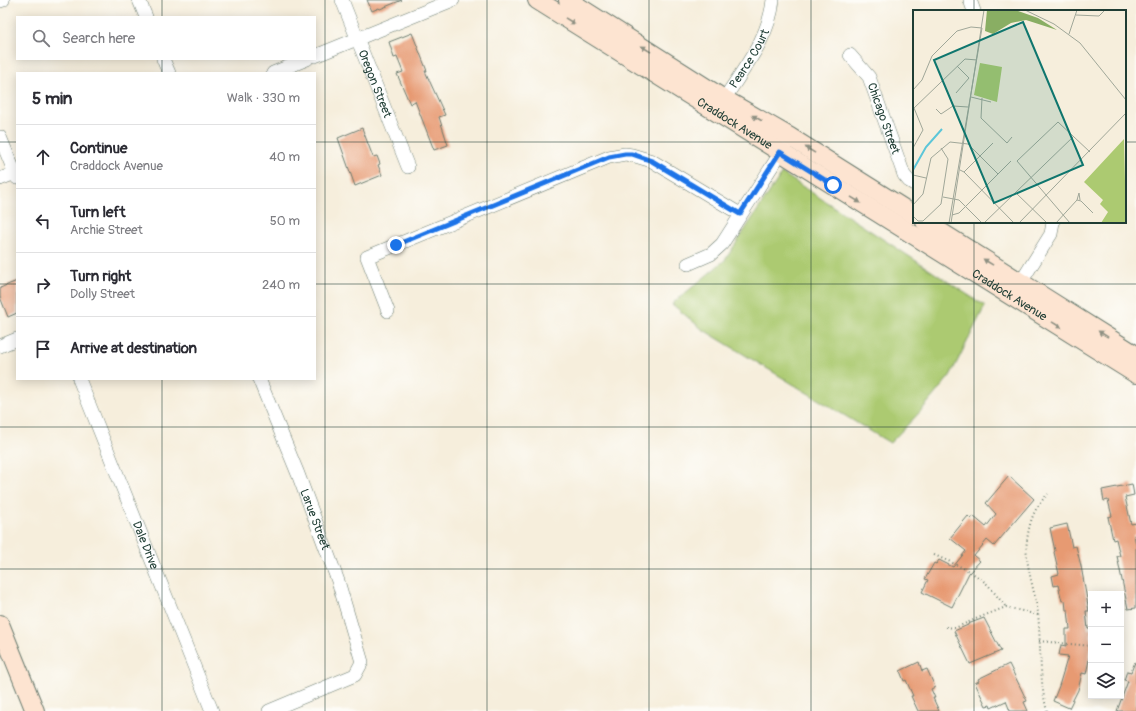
<!DOCTYPE html>
<html lang="en">
<head>
<meta charset="utf-8">
<style>
	body { margin:0; font-family:Pangolin,sans-serif; background:#f7f7f7; color:#2b2b33 }
	.controls { position:absolute; right:12px; bottom:12px; display:grid; overflow:hidden; border-radius:0px; box-shadow:0 2px 10px #0003 }
	.controls button { width:36px; height:36px; display:grid; place-items:center; padding:0; border:0; border-bottom:1px solid #e1e1e2; background:#fff; color:#2b2b33; font:20px sans-serif }
	.stop { position:absolute; width:12px; height:12px; margin:-9px; border:3px solid #1a73e8; border-radius:50%; background:#fff }
	.stop.end { background:#1a73e8; border-color:#fff; box-shadow:0 1px 4px #0008 }
	.list { margin:0; padding:0; list-style:none }
	h2 { display:flex; justify-content:space-between; align-items:center; height:52px; margin:0; padding:0 16px; font-size:17px }
	h2 small { font-size:13px; font-weight:400; color:#7c7c81 }
	.list li { display:grid; grid-template-columns:26px 1fr auto; gap:12px; align-items:center; box-sizing:border-box; height:64px; padding:0 16px; border-top:1px solid #e1e1e2 }
	.list b { display:block; font-size:15px; white-space:nowrap }
	.list p { margin:0; font-size:13px; white-space:nowrap; color:#7c7c81 }
	.list em { font-size:13px; font-style:normal; color:#7c7c81 }
	.icon { flex:none; width:22px; height:22px; fill:none; stroke:currentColor; stroke-width:2; stroke-linecap:round; stroke-linejoin:round }
	.map { position:relative; flex:none; width:1136px; height:711px; overflow:hidden }
	.search { position:absolute; background:#fff; box-shadow:0 2px 10px #0003; left:16px; top:16px; width:300px; height:44px; display:flex; align-items:center; gap:10px; box-sizing:border-box; padding:0 14px; border-radius:0px; color:#7c7c81; font-size:15px }
	.panel { position:absolute; background:#fff; box-shadow:0 2px 10px #0003; left:16px; top:72px; width:300px; height:308px; border-radius:0px }
	.map>svg:first-child { display:block }
</style>
</head>
<body>
<div class="map">
<svg width="1136" height="711" viewBox="0 0 1136 711">
	<rect width="100%" height="100%" fill="#fdfcf7"/>
	<filter id="ink" filterUnits="userSpaceOnUse"><feTurbulence type="fractalNoise" baseFrequency=".025" numOctaves="2"/><feDisplacementMap in="SourceGraphic" scale="8" xChannelSelector="R" yChannelSelector="G"/><feConvolveMatrix kernelMatrix="1 2 1 2 8 2 1 2 1" color-interpolation-filters="sRGB"/></filter>
	<filter id="wash" filterUnits="userSpaceOnUse"><feTurbulence type="fractalNoise" baseFrequency=".012" numOctaves="4" result="noise"/><feDisplacementMap in="SourceGraphic" scale="16" xChannelSelector="R" yChannelSelector="G"/><feGaussianBlur stdDeviation="0.9" result="paint"/><feColorMatrix in="noise" values="0 0 0 0 0 0 0 0 0 0 0 0 0 0 0 0 0 1.4 0 .05"/><feComposite in="paint" operator="in"/></filter>
	<g filter="url(#wash)">
		<rect width="100%" height="100%" fill="#f6eedc"/>
		<polygon fill="#acca71" stroke="#668452" points="782,173 985,306 950,376 920,412 890,443 702,329 672,304 725,260"/>
		<g id="blocks">
			<g fill="#e79a72">
				<polygon points="367,0 402,0 380,9 379,8 372,11"/>
				<polygon points="412,33 427,71 425,71 445,115 439,117 448,145 434,150 415,101 410,104 397,74 403,72 397,57 394,58 389,42"/>
				<polygon points="362,128 373,157 377,156 380,164 378,165 382,175 355,186 338,138"/>
				<polygon points="17,281 17,313 8,317 0,297 0,288"/>
				<polygon points="1009,476 1034,499 994,546 987,540 974,556 980,561 969,573 952,607 922,592 928,580 925,579 934,563 936,564 939,560 953,567 966,551 950,538 968,516 971,519 973,516 986,527 996,514 986,503"/>
				<polygon points="1132,484 1134,495 1125,497 1131,524 1136,523 1136,535 1134,535 1136,545 1136,608 1128,609 1117,556 1120,556 1116,539 1113,540 1108,517 1112,516 1108,500 1104,501 1102,490"/>
				<polygon points="1067,524 1072,547 1076,546 1081,566 1089,611 1086,611 1088,629 1091,629 1091,648 1088,665 1086,674 1082,673 1078,690 1069,708 1053,701 1059,686 1068,656 1059,655 1061,645 1066,646 1066,629 1070,629 1068,610 1066,610 1065,600 1062,601 1058,585 1054,586 1052,576 1059,574 1054,552 1055,551 1050,528"/>
				<polygon points="984,618 1001,651 970,664 954,631 968,625 968,624"/>
				<polygon points="919,662 922,671 927,669 935,687 931,689 935,698 933,698 939,711 918,711 911,696 913,696 906,680 904,681 900,671"/>
				<polygon points="1135,662 1136,662 1136,711 1117,711 1128,681 1124,680 1127,671 1131,672"/>
				<polygon points="1009,664 1027,701 1024,702 1028,711 1010,711 1006,701 991,708 990,705 986,706 975,683 979,681 978,679"/>
			</g>
		</g>
	</g>
	<g filter="url(#ink)">
		<use href="#blocks" fill-opacity="0" stroke="#6a7b6f" stroke-width="1"/>
		<g fill="none" stroke-linecap="round" stroke-linejoin="round">
			<g stroke="#6a7b6f" stroke-width="14">
				<g id="street">
					<polyline points="139,0 146,17"/>
					<path id="s1" d="M342 0 408 167"/>
					<polyline points="970,0 974,11"/>
					<polyline points="0,1 3,0"/>
					<path id="s2" d="M850 55 869 77 904 175 909 181 914 184"/>
					<polyline points="315,56 453,0"/>
					<polyline points="163,59 169,73"/>
					<polyline points="273,73 307,59"/>
					<path id="s3" d="M720 106C740 72 769 41 773 0"/>
					<polyline points="0,137 17,178"/>
					<polyline points="0,179 15,173"/>
					<polyline points="688,264 711,254 722,244 785,146"/>
					<polyline points="1016,290 1051,234 1053,222"/>
					<polyline points="388,311 367,257 609,157 625,154 632,155 652,161 740,214"/>
					<polyline points="0,346 17,339"/>
					<path id="s4" d="M79 379 212 711"/>
					<path id="s5" d="M259 379 298 474 338 581 362 662 355 675 269 711"/>
				</g>
			</g>
			<g stroke="#6a7b6f" stroke-width="20">
				<g id="secondary">
					<path id="s6" d="M537 0 1136 374"/>
					<polyline points="568,0 724,99 790,137 914,215"/>
					<polyline points="925,222 1136,355"/>
					<polyline points="0,624 35,711"/>
				</g>
			</g>
			<g stroke="#6a7b6f" stroke-width="2" stroke-dasharray="1 3" stroke-linecap="butt">
				<path d="M934 555C953 563 973 571 988 585 994 592 1000 600 1006 607"/>
				<polyline points="946,627 955,628 978,618 1006,607 1038,615"/>
				<polyline points="1039,641 1091,646"/>
				<path d="M1047 711C1039 681 1041 644 1038 613 1035 591 1024 562 1027 540 1030 520 1034 508 1048 494"/>
			</g>
			<use href="#street" stroke="#fff" stroke-width="13"/>
			<use href="#secondary" stroke="#fde4d1" stroke-width="18"/>
		</g>
		<defs><path id="oneway-solid" d="M-6-.8H1V-3.2L6.5 0L1 3.2V.8H-6Z"/></defs>
		<g fill="#8e9082">
			<use href="#oneway-solid" transform="translate(570 21) rotate(32)"/>
			<use href="#oneway-solid" transform="translate(646 49) rotate(-148)"/>
			<use href="#oneway-solid" transform="translate(757 118) rotate(-150)"/>
			<use href="#oneway-solid" transform="translate(810 150) rotate(-148)"/>
			<use href="#oneway-solid" transform="translate(856 200) rotate(32)"/>
			<use href="#oneway-solid" transform="translate(988 262) rotate(-148)"/>
			<use href="#oneway-solid" transform="translate(1057 325) rotate(32)"/>
			<use href="#oneway-solid" transform="translate(1103 334) rotate(-148)"/>
		</g>
	</g>
	<g fill="none" stroke-linecap="round" stroke-linejoin="round" filter="url(#ink)">
		<polyline stroke="#1a73e8" stroke-width="5" points="396,245 609,157 625,154 632,154 652,161 740,214 780,152 833,185"/>
	</g>
	<path fill="none" stroke="#1f3d34" stroke-width="1" stroke-opacity="0.55" d="M162 0V17M325 0V711M487 0V711M649 0V711M811 0V711M974 0V11M162 59V73M0 142H17M315 142H914M1125 142H1136M974 222V711M0 284H17M315 284H1136M162 379V711M0 427H1136M0 569H1136"/>
	<g text-anchor="middle" dominant-baseline="central" stroke-width="4" stroke-linejoin="round" paint-order="stroke">
		<g font-size="12" fill="#1f3d34" stroke="#fdfcf7">
			<text stroke="none"><textPath href="#s3" startOffset="56">Pearce Court</textPath></text>
			<text stroke="none"><textPath href="#s1" startOffset="90">Oregon Street</textPath></text>
			<text stroke="none"><textPath href="#s2" startOffset="73">Chicago Street</textPath></text>
			<text stroke="none"><textPath href="#s6" startOffset="233">Craddock Avenue</textPath></text>
			<text stroke="none"><textPath href="#s6" startOffset="557">Craddock Avenue</textPath></text>
			<text stroke="none"><textPath href="#s5" startOffset="151">Larue Street</textPath></text>
			<text stroke="none"><textPath href="#s4" startOffset="179">Dale Drive</textPath></text>
		</g>
	</g>
	<g transform="translate(913 10)">
		<rect width="213" height="213" fill="#f6eedc"/>
		<path d="M67 53 89 57 84 92 61 85ZM211 129 213 213H188L195 202 187 194 190 190 171 172Z" fill="#acca71"/>
		<path d="M74 0H102L125 8 144 20 113 10 98 13 80 24 72 21Z" fill="#89ae63"/>
		<path fill="none" stroke="#5cc6d8" stroke-width="2" d="M0 160 13 137 29 119"/>
		<path fill="none" stroke="#a0a799" stroke-width="1" d="M112 0 141 14 167 33 213 90M163 5 186 6 192 0M156 24 164 0M0 80 9 70 19 46 44 21 58 17 69 18M43 83 56 68 44 56M58 87 78 92M69 88 68 108 94 133 99 127M0 99 52 49 64 50M23 99 28 104 40 96 55 97M0 138 10 120 1 98M47 160 51 162 101 213M51 162 80 133M0 165 13 168M102 182 134 213M30 187 46 190 69 213M164 190 166 183 167 190M0 195 10 184 18 148 37 132 55 134 85 164M39 205 46 203 98 151M0 206 5 211H10L28 194 35 149 28 138M36 213 69 18M38 213 71 0M71 213 161 126M106 213 213 103M143 213 164 190 168 191 180 203M157 213 104 151 145 112 177 142"/>
		<path fill="#0f766e" fill-opacity="0.15" stroke="#0f766e" stroke-width="2" d="M110 12 170 155 81 193 21 50Z"/>
		<rect width="213" height="213" fill="none" stroke="#1f3d34" stroke-width="2"/>
	</g>
</svg>
<div class="controls">
<button>+</button>
<button>−</button>
<button><svg class="icon" aria-label="layers" viewBox="0 0 24 24"><path d="M12 4l9 5-9 5-9-5zM3 14l9 5 9-5"/></svg></button>
</div>
<div class="stop" style="left:833px;top:185px"></div>
<div class="stop end" style="left:396px;top:245px"></div>
<div class="search"><svg class="icon" aria-label="search" viewBox="0 0 24 24"><circle cx="10" cy="10" r="6"/><path d="M15 15l6 6"/></svg>Search here</div>
<section class="panel">
<h2>5 min<small>Walk · 330 m</small></h2>
<ul class="list">
<li><svg class="icon" aria-label="ahead" viewBox="0 0 24 24"><path d="M12 20V5M6 11l6-6 6 6"/></svg><div><b>Continue</b><p>Craddock Avenue</p></div><em>40 m</em></li>
<li><svg class="icon" aria-label="left" viewBox="0 0 24 24"><path d="M17 20v-9H6M10 6l-5 5 5 5"/></svg><div><b>Turn left</b><p>Archie Street</p></div><em>50 m</em></li>
<li><svg class="icon" aria-label="right" viewBox="0 0 24 24"><path d="M7 20v-9h11M14 6l5 5-5 5"/></svg><div><b>Turn right</b><p>Dolly Street</p></div><em>240 m</em></li>
<li><svg class="icon" aria-label="arrive" viewBox="0 0 24 24"><path d="M6 21V4h12l-3 4 3 4H6"/></svg><div><b>Arrive at destination</b></div></li>
</ul>
</section>
</div>
</body>
</html>
